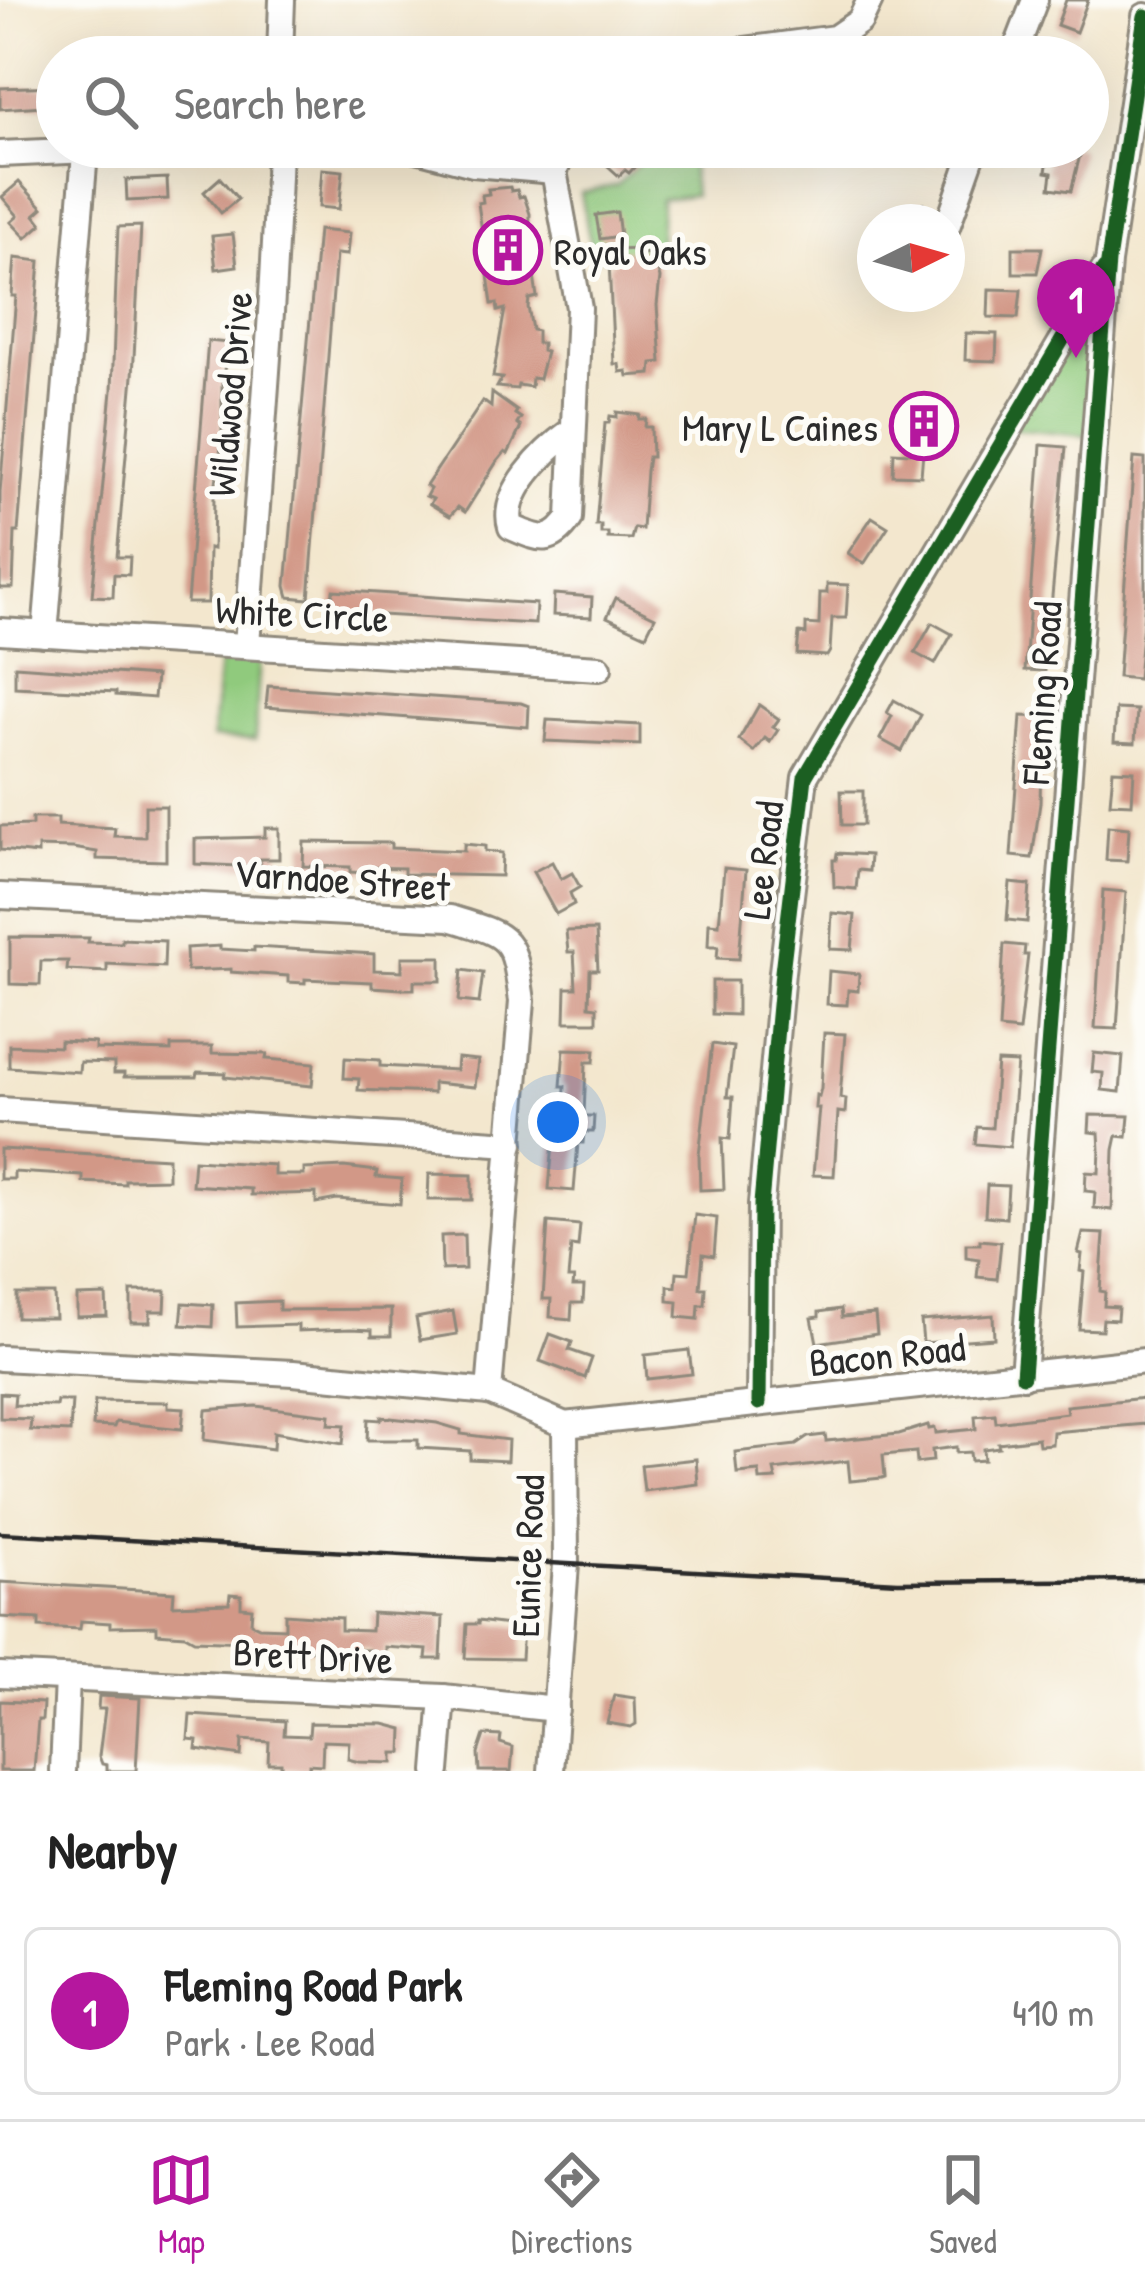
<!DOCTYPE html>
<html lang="en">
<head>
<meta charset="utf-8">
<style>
	body { margin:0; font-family:"Patrick Hand",sans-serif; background:#f6f6f6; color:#222 }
	.compass { position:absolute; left:857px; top:204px; width:108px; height:108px; border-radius:50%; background:#fff; box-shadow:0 12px 48px #0002; rotate:85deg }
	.you { position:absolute; left:558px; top:1122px; width:42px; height:42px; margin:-30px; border:9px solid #fff; border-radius:50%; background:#1a73e8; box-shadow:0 0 0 18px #1a73e833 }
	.badge { display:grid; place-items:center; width:78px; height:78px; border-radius:50%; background:#b5179e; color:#fff; font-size:39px; font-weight:700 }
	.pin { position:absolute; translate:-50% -99px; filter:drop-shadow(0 3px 6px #0008) }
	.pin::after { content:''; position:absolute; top:63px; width:42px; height:36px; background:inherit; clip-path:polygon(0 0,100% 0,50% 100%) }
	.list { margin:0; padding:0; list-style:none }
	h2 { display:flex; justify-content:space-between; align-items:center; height:156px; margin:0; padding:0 48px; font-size:51px }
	h2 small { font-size:39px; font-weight:400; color:#767676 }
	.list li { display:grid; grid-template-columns:78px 1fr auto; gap:36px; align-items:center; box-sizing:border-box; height:168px; margin:0 24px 24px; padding:0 24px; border:3px solid #e0e0e0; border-radius:18px }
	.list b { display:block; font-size:45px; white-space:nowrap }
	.list p { margin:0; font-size:39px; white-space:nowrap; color:#767676 }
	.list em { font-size:39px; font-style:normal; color:#767676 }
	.icon { flex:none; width:66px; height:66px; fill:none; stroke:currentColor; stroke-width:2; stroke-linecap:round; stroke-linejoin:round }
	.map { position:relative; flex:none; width:1145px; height:1771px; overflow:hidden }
	.search { position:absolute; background:#fff; box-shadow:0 12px 48px #0002; left:36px; right:36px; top:36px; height:132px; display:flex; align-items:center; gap:30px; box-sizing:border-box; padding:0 42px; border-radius:66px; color:#767676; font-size:45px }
	.sheet { height:348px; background:#fff }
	nav { display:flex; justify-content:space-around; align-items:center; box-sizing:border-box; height:168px; border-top:3px solid #e0e0e0; background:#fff; font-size:33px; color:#767676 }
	nav a { display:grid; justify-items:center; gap:6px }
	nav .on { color:#b5179e }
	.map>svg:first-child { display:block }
</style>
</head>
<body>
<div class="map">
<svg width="1145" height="1771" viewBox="0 0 1145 1771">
	<rect width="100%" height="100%" fill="#fdfcf7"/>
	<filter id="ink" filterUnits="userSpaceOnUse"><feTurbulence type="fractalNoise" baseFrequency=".00833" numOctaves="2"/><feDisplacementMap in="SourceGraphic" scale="24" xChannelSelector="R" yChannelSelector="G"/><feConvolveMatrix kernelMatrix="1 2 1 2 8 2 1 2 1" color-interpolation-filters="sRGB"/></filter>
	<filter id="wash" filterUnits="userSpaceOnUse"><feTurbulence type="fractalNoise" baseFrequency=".004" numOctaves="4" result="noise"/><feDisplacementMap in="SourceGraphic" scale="48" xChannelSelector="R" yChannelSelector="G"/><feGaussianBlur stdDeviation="2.7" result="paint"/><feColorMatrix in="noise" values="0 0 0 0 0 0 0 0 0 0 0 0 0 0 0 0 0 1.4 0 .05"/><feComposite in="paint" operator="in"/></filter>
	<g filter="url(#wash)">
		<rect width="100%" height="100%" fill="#f3e7ce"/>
		<g fill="#90ca7d" stroke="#5e7a54" stroke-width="3">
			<polygon points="690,153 694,195 661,199 659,247 593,259 581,193 617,185 646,157"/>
			<polygon points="1096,285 1094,436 1010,428"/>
			<polygon points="220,652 260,655 255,740 212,738"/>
		</g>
		<g id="blocks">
			<g fill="#d29887">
				<polygon points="1066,0 1088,0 1076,32 1057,25"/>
				<polygon points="57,86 57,105 0,109 0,88"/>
				<polygon points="611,147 653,147 629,173 625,170 619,176 600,159"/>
				<polygon points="1056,147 1077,147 1081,151 1071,191 1050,188 1052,173 1046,172 1048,158 1054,158"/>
				<polygon points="322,169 343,171 339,209 319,207"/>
				<polygon points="167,178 168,199 127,201 126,180"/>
				<polygon points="220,178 238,199 221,213 204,192"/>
				<polygon points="19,182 43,208 35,215 42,224 26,238 11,222 18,216 2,197"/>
				<polygon points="510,187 511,191 517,190 519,197 524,196 530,214 529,241 537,297 529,299 528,307 532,330 537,331 537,343 542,343 542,351 546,352 539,379 532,378 531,387 518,385 517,389 497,387 502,378 493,377 505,309 498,311 497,303 492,304 478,203 483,202 482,195 489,194 488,189"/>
				<polygon points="923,203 927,218 897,222 895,210"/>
				<polygon points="617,212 620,236 600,239 596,215"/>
				<polygon points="141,226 133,376 117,557 130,557 129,575 114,574 113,597 92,596 112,391 118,227"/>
				<polygon points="318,230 349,233 347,255 336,254 309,599 289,597 286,586"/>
				<polygon points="233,234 237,266 216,269 212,236"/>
				<polygon points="1013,248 1042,248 1037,273 1013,273"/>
				<polygon points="643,249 643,254 649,253 650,261 655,260 660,278 657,305 661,362 652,363 651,374 628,376 627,371 620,372 619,364 614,364 609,263 614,262 613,250"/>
				<polygon points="15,258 40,261 18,532 15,532 13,588 0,588 0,492 16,296 12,296"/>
				<polygon points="989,289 1021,290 1018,318 988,317"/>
				<polygon points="966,333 997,334 996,361 965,360"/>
				<polygon points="208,341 228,343 222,384 222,439 214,497 213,549 209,548 208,603 187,603"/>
				<polygon points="492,393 517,411 515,414 521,418 517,424 521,427 508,454 505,452 496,463 465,512 458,507 450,516 430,504 433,499 426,496 430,489 426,486 483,401 491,407"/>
				<polygon points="617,412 640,415 639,419 646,419 645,427 651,427 652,457 648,457 646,471 642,529 634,528 631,539 608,538 608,533 601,533 601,525 596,525 605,423 609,423 610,416 617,417"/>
				<polygon points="911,414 940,415 940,440 924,439 921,476 893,475 894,452 910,453"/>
				<polygon points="1041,445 1066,447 1045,671 1025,670"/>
				<polygon points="1134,458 1145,459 1145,600 1138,679 1118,677"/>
				<polygon points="872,517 888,527 864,564 848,553"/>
				<polygon points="827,584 848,585 846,618 832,618 830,651 827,656 797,654 799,633 806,634 806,624 819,625 820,593 827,593"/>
				<polygon points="333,590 536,604 535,624 347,613 331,610"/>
				<polygon points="554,594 592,597 591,617 553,615"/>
				<polygon points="616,598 655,617 646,635 607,617"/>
				<polygon points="932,623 952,634 935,664 915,653"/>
				<polygon points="15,666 156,676 154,698 116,695 116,692 15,687"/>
				<polygon points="268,686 521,703 529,706 528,727 266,707"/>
				<polygon points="894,700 921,715 902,751 880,739 892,716 887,713"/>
				<polygon points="759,705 779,719 773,727 778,730 770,742 765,738 754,752 739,740"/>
				<polygon points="1116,709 1137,710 1135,743 1114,742"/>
				<polygon points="1021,716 1042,717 1040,803 1032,858 1011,856"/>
				<polygon points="547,720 640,725 640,745 545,741"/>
				<polygon points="1113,770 1134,771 1132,804 1110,803"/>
				<polygon points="841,791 863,791 863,825 842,825"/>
				<polygon points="145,806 166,806 166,861 97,859 97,852 73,848 38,847 38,854 0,850 0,826 32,825 32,818 58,818 58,825 115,828 114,836 145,837"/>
				<polygon points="1108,826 1129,828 1127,861 1106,860"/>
				<polygon points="265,828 279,828 279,859 260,859 260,867 195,864 195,839 265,837"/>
				<polygon points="304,842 391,843 391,848 464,851 464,844 485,846 485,851 502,853 501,876 404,874 404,868 366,867 366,873 350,872 350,867 303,866"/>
				<polygon points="837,853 870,855 869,871 858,870 856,889 834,887 833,860 836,860"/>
				<polygon points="552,862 561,879 572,873 580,887 570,893 574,904 556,914 533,872"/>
				<polygon points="724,868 746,870 739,959 717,958 718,946 708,946 709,923 719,924"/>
				<polygon points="1010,883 1030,885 1027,922 1007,920"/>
				<polygon points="1103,890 1126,892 1117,1029 1095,1028"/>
				<polygon points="832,913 855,915 852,950 830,949"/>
				<polygon points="596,930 598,970 590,970 589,1006 597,1007 597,1022 565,1022 566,988 576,988 574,952 568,952 566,931"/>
				<polygon points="10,937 89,938 88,942 122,943 122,939 165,941 164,967 107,964 107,972 67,970 68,961 41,961 40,985 10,984"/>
				<polygon points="1004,944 1025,946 1024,955 1028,955 1019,1031 999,1029"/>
				<polygon points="220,946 220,949 254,951 254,947 374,954 374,970 402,971 402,957 441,957 441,981 414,981 414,989 402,989 372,987 372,982 305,979 305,983 288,982 288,976 231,972 231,969 187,971 186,948"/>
				<polygon points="462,970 483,973 479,1003 459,1001"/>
				<polygon points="829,971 859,974 858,991 848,990 847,1005 827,1004"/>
				<polygon points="712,981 737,981 737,1015 712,1014"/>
				<polygon points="824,1033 845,1034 840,1098 846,1099 845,1113 838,1112 834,1176 813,1175 819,1108 815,1108 816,1095 819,1096 821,1088"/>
				<polygon points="60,1041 95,1043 95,1049 171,1051 171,1046 212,1046 212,1053 267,1054 266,1059 314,1063 312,1086 225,1077 226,1073 198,1072 197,1077 124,1077 124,1073 114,1073 114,1063 80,1062 79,1072 9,1067 9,1045 60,1047"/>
				<polygon points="712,1044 733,1047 727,1097 733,1097 730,1139 722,1138 724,1189 700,1190 699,1155"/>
				<polygon points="564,1049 595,1050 594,1062 586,1062 584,1116 594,1116 593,1132 584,1132 583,1143 578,1143 574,1191 549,1189 555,1120 564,1120 565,1086 561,1086"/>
				<polygon points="1094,1053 1123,1056 1120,1092 1102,1090 1103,1073 1092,1072"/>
				<polygon points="345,1058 380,1060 380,1066 456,1070 457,1058 478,1060 475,1087 433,1083 433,1093 358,1090 359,1079 344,1078"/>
				<polygon points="997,1062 1017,1063 1010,1147 975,1144 977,1127 992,1128"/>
				<polygon points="1090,1115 1129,1116 1127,1137 1117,1136 1114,1150 1112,1210 1094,1208 1095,1192 1085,1191 1086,1172 1099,1173 1100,1149 1099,1133 1089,1132"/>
				<polygon points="0,1149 168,1158 168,1179 125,1180 125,1184 83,1182 83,1176 14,1172 14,1179 0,1179"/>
				<polygon points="194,1160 274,1165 274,1175 304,1175 304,1169 344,1167 377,1171 376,1177 402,1179 400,1204 337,1199 316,1203 316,1193 251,1195 251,1189 192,1185"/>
				<polygon points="429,1174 472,1175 472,1200 428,1200"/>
				<polygon points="987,1185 1008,1186 1006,1218 985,1216"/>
				<polygon points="695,1215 717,1218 714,1256 703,1254 700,1288 706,1288 705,1305 699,1305 698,1319 677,1317 678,1302 668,1301 668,1286 676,1287 677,1272 689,1273"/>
				<polygon points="548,1222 580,1225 578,1247 571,1246 568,1278 574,1278 573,1286 584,1286 583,1303 572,1303 571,1319 550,1317 551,1299 543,1299"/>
				<polygon points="1083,1233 1104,1234 1100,1291 1105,1292 1104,1306 1118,1307 1117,1320 1103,1319 1102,1330 1079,1329 1084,1272 1080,1271 1082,1254 1078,1253"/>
				<polygon points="464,1235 465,1269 442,1270 441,1236"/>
				<polygon points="980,1240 1001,1242 997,1279 977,1277 979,1259 966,1257 966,1244 980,1244"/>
				<polygon points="131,1291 166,1291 165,1311 150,1311 150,1322 131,1322"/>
				<polygon points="17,1294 54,1294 55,1318 17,1318"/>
				<polygon points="106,1295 107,1316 77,1317 77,1296"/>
				<polygon points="279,1301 279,1310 391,1309 391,1336 372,1336 372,1330 351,1329 298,1331 298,1325 237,1327 236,1303"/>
				<polygon points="183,1303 213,1305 212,1327 181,1325"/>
				<polygon points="841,1309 842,1317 875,1314 877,1334 817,1343 812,1318 819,1317 819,1312"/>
				<polygon points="453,1311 457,1334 420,1340 416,1318"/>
				<polygon points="993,1315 994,1338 923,1343 921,1321"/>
				<polygon points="550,1334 572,1342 569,1350 592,1358 585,1378 540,1361"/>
				<polygon points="689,1350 692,1374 647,1379 645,1355"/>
				<polygon points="0,1393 15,1394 14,1405 56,1406 57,1401 72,1401 70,1432 30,1430 31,1419 0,1418"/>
				<polygon points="1145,1398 1145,1424 1053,1432 1052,1444 1039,1445 1038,1438 998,1443 999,1447 983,1449 984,1460 971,1461 970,1452 956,1453 956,1447 932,1450 933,1461 923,1462 917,1463 916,1452 883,1455 885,1477 882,1478 850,1481 848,1461 774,1470 776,1479 760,1480 759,1471 737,1473 735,1452 796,1445 808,1437 825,1435 826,1441 899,1434 928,1425 929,1429 935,1428 936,1433 976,1429 975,1416 995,1414 996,1422 1067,1413 1066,1406"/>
				<polygon points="95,1401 168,1402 168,1407 184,1408 182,1429 116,1422 114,1427 93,1426"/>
				<polygon points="256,1406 330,1415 329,1424 345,1425 343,1444 274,1432 273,1449 204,1440 206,1410"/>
				<polygon points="381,1417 437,1423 461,1430 461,1434 508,1440 507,1461 470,1459 470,1451 418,1448 418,1440 367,1440 368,1419 381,1420"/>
				<polygon points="696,1459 698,1484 644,1491 641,1465"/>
				<polygon points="0,1582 174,1592 173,1605 229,1603 230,1594 241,1595 241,1607 252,1608 251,1623 259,1627 285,1628 285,1614 341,1618 341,1630 371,1631 372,1613 443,1617 441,1659 426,1659 427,1650 385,1647 385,1656 370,1655 370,1650 317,1650 275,1647 275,1643 194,1640 185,1635 157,1633 157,1626 110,1627 110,1623 81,1621 80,1629 39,1627 39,1619 0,1617"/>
				<polygon points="478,1621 523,1627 521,1659 465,1658 467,1624 478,1624"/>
				<polygon points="614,1695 635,1698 636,1724 631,1727 607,1723"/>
				<polygon points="99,1696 140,1698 136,1771 107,1771 107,1765 102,1764 99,1756 105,1709 98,1709"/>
				<polygon points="0,1701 43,1703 42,1720 38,1720 34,1771 0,1771"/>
				<polygon points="190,1715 285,1721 284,1735 309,1736 310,1723 384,1724 403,1729 402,1753 393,1753 393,1763 359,1762 348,1759 349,1742 323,1741 322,1765 309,1764 309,1770 281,1769 281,1763 268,1763 269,1742 242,1740 241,1756 196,1749 197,1740 188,1739"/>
				<polygon points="484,1735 501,1736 500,1743 513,1747 511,1771 479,1771 478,1753"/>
			</g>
		</g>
	</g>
	<g filter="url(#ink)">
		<use href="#blocks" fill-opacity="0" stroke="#8f897c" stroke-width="3"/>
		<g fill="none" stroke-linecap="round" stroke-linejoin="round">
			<g stroke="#8f897c" stroke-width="30">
				<g id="minor">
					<polyline points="280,57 282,0"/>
					<polyline points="692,57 835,38 860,21 870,0"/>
					<polyline points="1013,57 1035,0"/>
					<polyline points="409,147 473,164 554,171 567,147"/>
					<polyline points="0,154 158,147"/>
					<path d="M554 171 579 308 570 518C551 546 539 539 511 527 500 493 545 450 570 432"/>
					<polyline points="947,227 975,147"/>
					<polyline points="0,631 599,668"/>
					<polyline points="45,634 85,153"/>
					<path d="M247 646C258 479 274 314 279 147"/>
					<path d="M0 896 450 918C513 937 513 936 522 1001L489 1392"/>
					<polyline points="0,1110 511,1144"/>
					<polyline points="0,1358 293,1373 489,1392 565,1425"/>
					<polyline points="1023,1376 1108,262 1145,16"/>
					<polyline points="759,1403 761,1204 782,972 805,777 1103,271"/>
					<polyline points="565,1425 1145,1361"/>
					<polyline points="0,1675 443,1697 556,1709"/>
					<polyline points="63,1771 67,1679"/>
					<polyline points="437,1771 443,1697"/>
					<polyline points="551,1771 566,1564 565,1425"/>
				</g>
			</g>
			<use href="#minor" stroke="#fff" stroke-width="24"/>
			<polyline stroke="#2b2b2b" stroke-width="4.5" points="0,1533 898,1582 1145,1580"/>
			<g stroke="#fdfcf7" stroke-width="22">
				<g id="cycleway">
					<polyline points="1023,1376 1108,262 1145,16"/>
					<polyline points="759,1403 761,1204 782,972 805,777 1104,269"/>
				</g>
			</g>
			<use href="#cycleway" stroke="#1b5e20" stroke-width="15"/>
		</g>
	</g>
	<defs>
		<g id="building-ring" transform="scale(3.45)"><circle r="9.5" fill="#fdfcf7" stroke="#b5179e" stroke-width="1.5"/><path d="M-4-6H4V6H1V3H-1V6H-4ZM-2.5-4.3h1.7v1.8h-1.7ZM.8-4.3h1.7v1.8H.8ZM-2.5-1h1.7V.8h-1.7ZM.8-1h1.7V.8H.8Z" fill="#b5179e"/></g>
	</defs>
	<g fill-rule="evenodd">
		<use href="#building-ring" x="508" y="250"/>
		<use href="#building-ring" x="924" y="426"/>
	</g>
	<g text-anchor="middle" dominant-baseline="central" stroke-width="10" stroke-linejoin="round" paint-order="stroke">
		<g font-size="39" fill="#2b2b2b" stroke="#fdfcf7" text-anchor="start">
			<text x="554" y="250">Royal Oaks</text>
			<text x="878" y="426" text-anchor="end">Mary L Caines</text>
		</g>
		<g font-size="39" fill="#2b2b2b" stroke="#fdfcf7">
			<text transform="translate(229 394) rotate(-85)">Wildwood Drive</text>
			<text transform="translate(302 613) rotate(3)">White Circle</text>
			<text transform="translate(1041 693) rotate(-86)">Fleming Road</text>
			<text transform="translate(762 860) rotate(-83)">Lee Road</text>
			<text transform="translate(342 879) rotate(4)">Varndoe Street</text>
			<text transform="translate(887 1354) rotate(-6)">Bacon Road</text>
			<text transform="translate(527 1556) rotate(-88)">Eunice Road</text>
			<text transform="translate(313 1655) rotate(3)">Brett Drive</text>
		</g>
	</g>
</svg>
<svg class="compass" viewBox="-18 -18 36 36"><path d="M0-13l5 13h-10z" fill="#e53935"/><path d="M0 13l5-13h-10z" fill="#767676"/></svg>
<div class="you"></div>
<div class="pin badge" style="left:1076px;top:358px">1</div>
<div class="search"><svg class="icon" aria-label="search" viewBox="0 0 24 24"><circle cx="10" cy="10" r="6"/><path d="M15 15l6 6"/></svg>Search here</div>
</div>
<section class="sheet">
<h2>Nearby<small></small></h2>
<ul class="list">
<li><span class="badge">1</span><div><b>Fleming Road Park</b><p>Park · Lee Road</p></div><em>410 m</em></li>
</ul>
</section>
<nav>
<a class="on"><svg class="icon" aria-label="map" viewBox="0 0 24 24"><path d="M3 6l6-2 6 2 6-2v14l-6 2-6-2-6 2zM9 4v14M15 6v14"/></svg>Map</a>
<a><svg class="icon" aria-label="directions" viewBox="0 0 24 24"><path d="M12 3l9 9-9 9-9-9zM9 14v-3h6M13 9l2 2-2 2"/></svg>Directions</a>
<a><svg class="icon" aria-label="saved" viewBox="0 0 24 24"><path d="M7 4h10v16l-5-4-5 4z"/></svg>Saved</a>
</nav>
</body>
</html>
